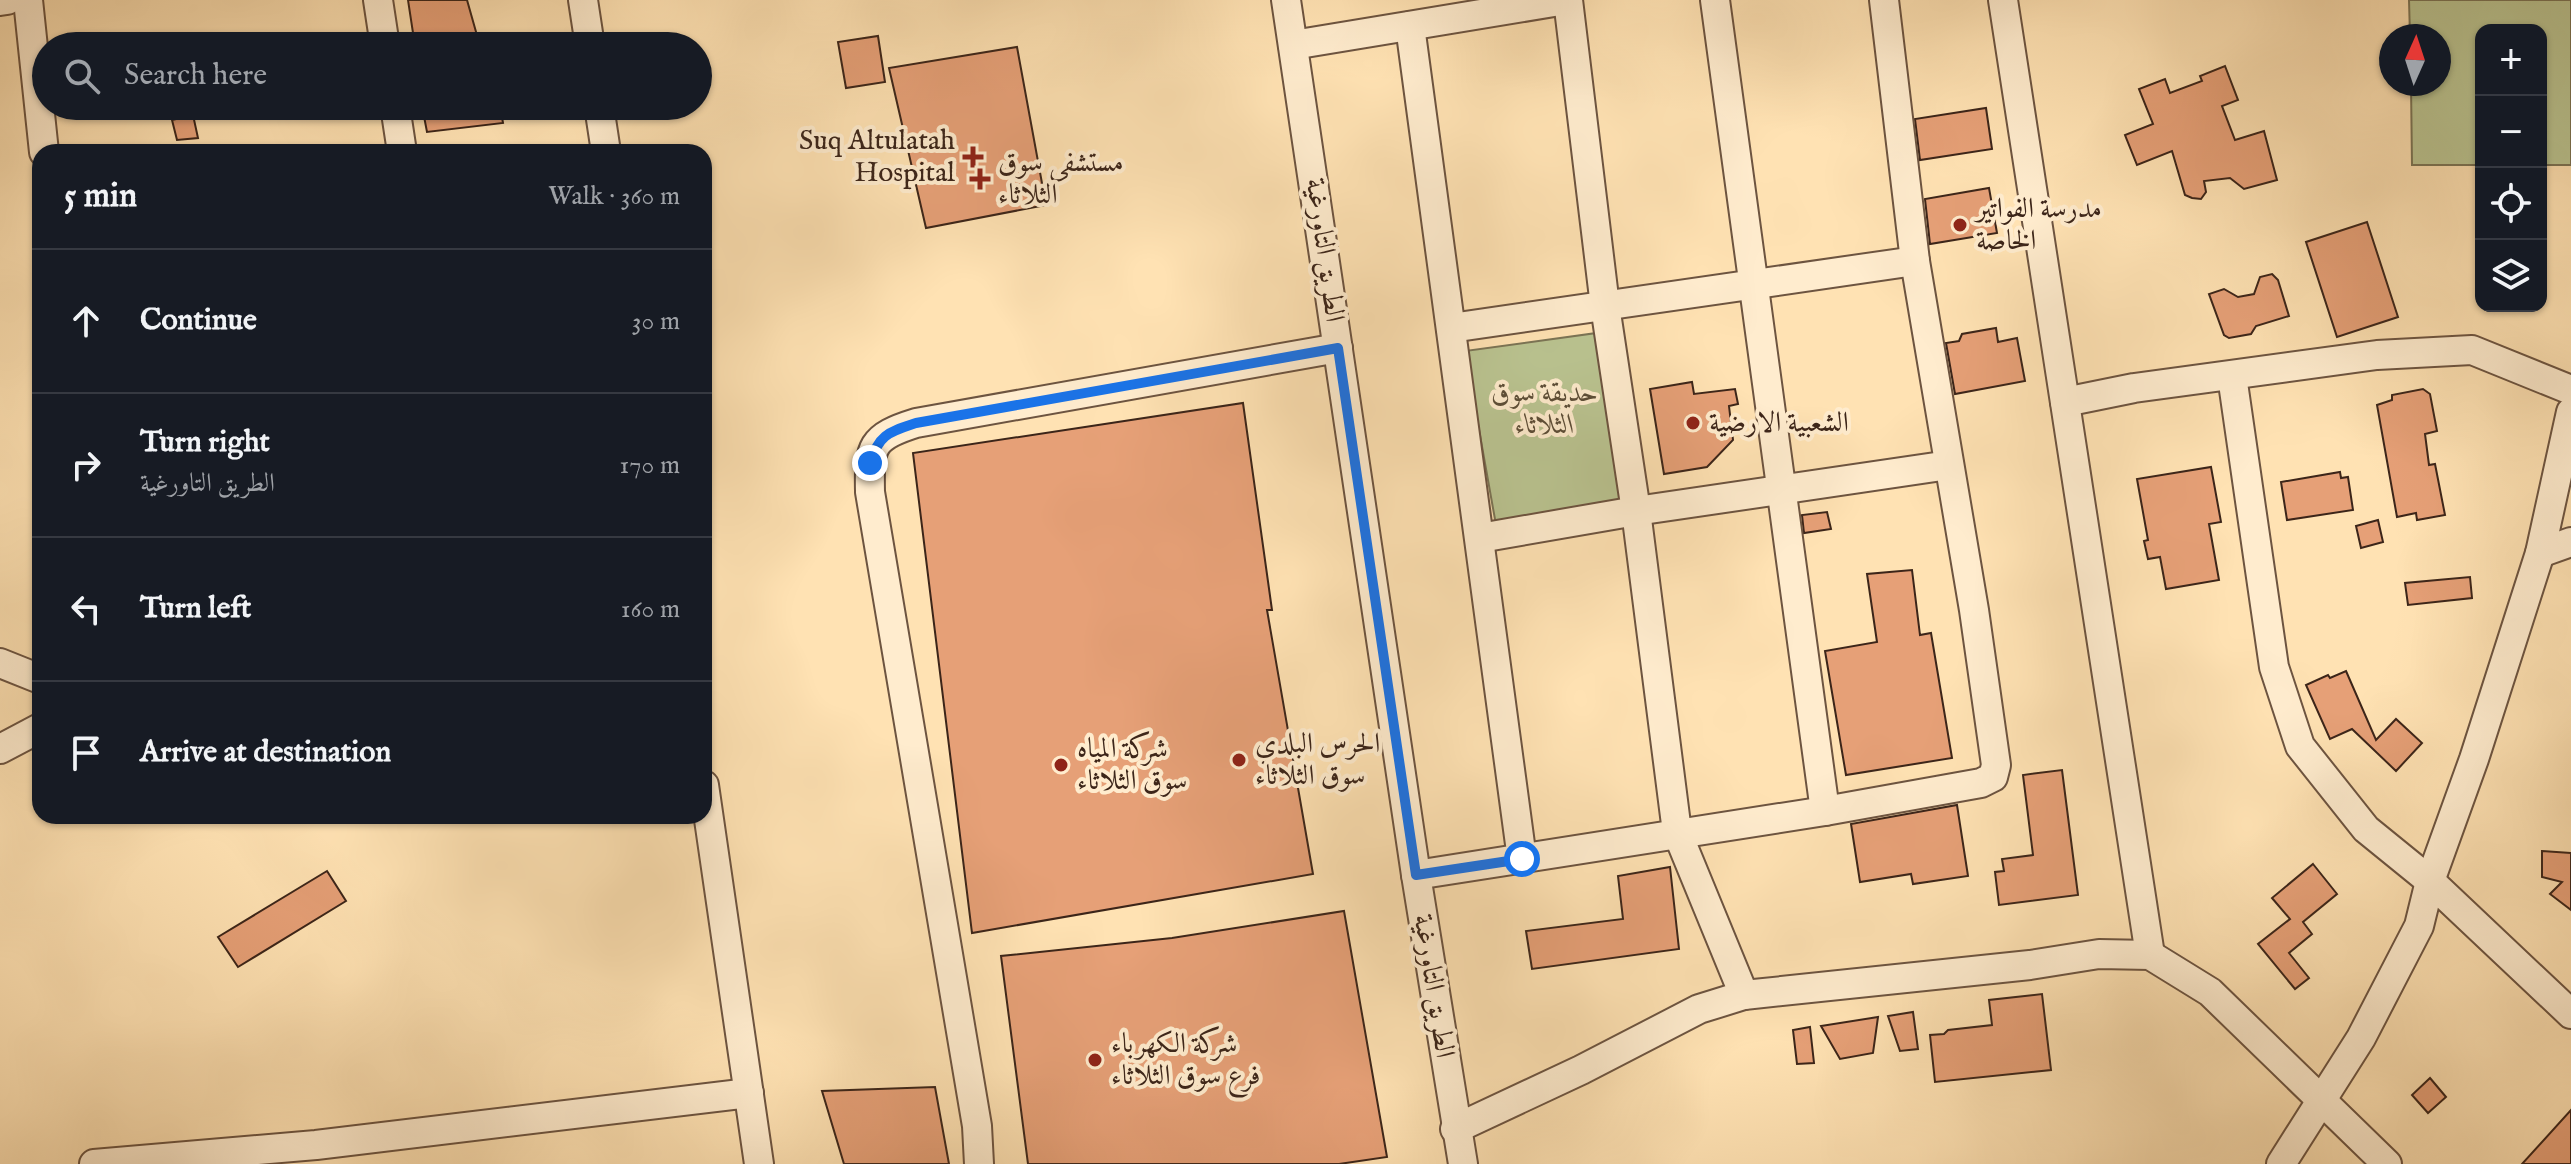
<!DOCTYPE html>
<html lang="en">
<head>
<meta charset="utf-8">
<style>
	body { margin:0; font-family:"IM FELL English",Amiri,serif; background:#242831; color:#f1f3f6 }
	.controls { position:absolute; right:24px; top:24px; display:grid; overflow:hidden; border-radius:16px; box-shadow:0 2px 6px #0004 }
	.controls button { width:72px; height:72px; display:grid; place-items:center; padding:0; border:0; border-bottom:2px solid #363941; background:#171b24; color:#f1f3f6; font:40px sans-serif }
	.compass { position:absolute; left:2379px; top:24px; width:72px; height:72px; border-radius:50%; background:#171b24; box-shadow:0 2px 6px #0004; rotate:3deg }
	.stop { position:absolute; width:24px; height:24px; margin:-18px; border:6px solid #1a73e8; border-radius:50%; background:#fff }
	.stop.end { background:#1a73e8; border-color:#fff; box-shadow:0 2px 8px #0008 }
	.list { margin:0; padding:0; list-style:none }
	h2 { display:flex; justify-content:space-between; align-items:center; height:104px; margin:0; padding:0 32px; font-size:34px }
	h2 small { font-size:26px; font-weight:400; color:#9ea1a6 }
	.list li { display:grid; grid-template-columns:52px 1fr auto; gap:24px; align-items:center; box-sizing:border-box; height:144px; padding:0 32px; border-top:2px solid #363941 }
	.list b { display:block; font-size:30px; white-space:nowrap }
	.list p { margin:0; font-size:26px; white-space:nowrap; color:#9ea1a6 }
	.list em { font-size:26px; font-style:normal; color:#9ea1a6 }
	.icon { flex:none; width:44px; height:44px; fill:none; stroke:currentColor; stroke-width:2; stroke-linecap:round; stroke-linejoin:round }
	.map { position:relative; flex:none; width:2571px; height:1164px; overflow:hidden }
	.search { position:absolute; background:#171b24; box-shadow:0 2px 6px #0004; left:32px; top:32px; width:680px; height:88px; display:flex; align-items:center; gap:20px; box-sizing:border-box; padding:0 28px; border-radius:44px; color:#9ea1a6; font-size:30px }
	.panel { position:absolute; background:#171b24; box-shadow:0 2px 6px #0004; left:32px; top:144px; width:680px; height:680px; border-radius:24px }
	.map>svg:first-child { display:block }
</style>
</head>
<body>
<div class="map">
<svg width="2571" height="1164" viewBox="0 0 2571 1164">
	<rect width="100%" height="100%" fill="#ffe2b3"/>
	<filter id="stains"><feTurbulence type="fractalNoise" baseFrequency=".0025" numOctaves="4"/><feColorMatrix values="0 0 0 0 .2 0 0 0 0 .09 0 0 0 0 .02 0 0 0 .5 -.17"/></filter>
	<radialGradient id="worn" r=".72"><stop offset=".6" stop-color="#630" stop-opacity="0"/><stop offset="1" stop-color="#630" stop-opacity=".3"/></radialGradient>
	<g fill="#bac491" stroke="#7b7455" stroke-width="2">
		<polygon points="2409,0 2571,0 2571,165 2541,165 2541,30 2481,30 2481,165 2412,165 2411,84 2439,84 2439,36 2410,36"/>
		<polygon points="1604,332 1629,509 1496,525 1465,351"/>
	</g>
	<g fill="#e6a077" stroke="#3c2519" stroke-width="2">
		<polygon points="408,0 467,0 480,46 415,46"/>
		<polygon points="878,36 885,82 846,88 838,42"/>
		<polygon points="1017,47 1046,205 926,228 889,68"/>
		<polygon points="2225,66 2238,100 2222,106 2235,140 2264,131 2277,180 2244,189 2230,178 2204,181 2206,192 2201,199 2192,198 2185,195 2172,151 2137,165 2125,135 2153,124 2139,89 2165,79 2170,93 2202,81 2200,76"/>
		<polygon points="422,106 500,106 503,123 427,132"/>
		<polygon points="1986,108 1992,149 1920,160 1915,119"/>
		<polygon points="193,115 198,138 177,140 172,120"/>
		<polygon points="1989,188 1997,233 1930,244 1925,199"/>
		<polygon points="2367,222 2398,317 2337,337 2306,242"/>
		<polygon points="2272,274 2278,280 2289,316 2256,326 2251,334 2229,338 2224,335 2209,294 2224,289 2238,297 2254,294 2260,277"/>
		<polygon points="1996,328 1998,342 2017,338 2025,381 1955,394 1946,343 1959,341 1962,334"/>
		<polygon points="1692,382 1694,394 1735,389 1738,404 1729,406 1733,440 1707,467 1664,474 1650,389"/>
		<polygon points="2423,389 2430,394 2437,431 2425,434 2429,465 2435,464 2445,515 2417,520 2416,513 2397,517 2377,405 2392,400 2392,395"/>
		<polygon points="1243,403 1272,610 1267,610 1313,874 972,933 913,453"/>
		<polygon points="2211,467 2221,522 2209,524 2219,580 2166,589 2160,557 2148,559 2144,541 2148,540 2137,479"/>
		<polygon points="2340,472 2341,478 2348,477 2353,510 2287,520 2281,482"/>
		<polygon points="1827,512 1831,529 1804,533 1802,515"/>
		<polygon points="2378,520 2383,542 2361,548 2356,526"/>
		<polygon points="1912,570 1920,635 1931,633 1952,758 1846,775 1825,651 1877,642 1867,574"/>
		<polygon points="2470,577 2472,598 2408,605 2405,583"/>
		<polygon points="2346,671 2376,740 2396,719 2422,743 2396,771 2352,729 2330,739 2306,685 2328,675 2330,678"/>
		<polygon points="2062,770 2078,895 1999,905 1995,872 2004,871 2002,859 2033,855 2023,775"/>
		<polygon points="1957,805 1968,876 1913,884 1911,874 1860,882 1851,824"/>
		<polygon points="2542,851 2571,853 2571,910 2550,894 2562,882 2542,877"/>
		<polygon points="2313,864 2337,894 2303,922 2312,934 2289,953 2309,978 2295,989 2258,944 2290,919 2272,898"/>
		<polygon points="1670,867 1679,949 1532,969 1526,931 1623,919 1618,876"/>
		<polygon points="327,871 346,901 238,967 218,937"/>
		<polygon points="1344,911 1387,1157 1339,1164 1028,1164 1001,956 1172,938"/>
		<polygon points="2042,994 2051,1070 1935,1082 1930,1035 1944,1034 1948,1030 1992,1025 1989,1000"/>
		<polygon points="1913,1012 1918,1049 1900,1051 1888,1016"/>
		<polygon points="1878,1017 1873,1053 1840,1059 1821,1026"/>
		<polygon points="1810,1027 1814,1063 1797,1064 1793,1030"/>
		<polygon points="2430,1078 2446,1097 2428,1113 2412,1095"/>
		<polygon points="935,1087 949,1164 844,1164 822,1091"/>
		<polygon points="2571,1110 2571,1164 2522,1164"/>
	</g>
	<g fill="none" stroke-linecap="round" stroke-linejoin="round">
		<g stroke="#6d5440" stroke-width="32">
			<g id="minor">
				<polyline points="28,0 44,152"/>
				<polyline points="378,0 385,46"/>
				<polyline points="583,0 590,46"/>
				<polyline points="1286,0 1416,875 1463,1164"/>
				<polyline points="1568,0 1605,306 1636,511 1677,832 1744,995"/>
				<polyline points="1715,0 1825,811"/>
				<polyline points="2003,0 2150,955"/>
				<polyline points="0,1 7,0"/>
				<polyline points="1410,26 1522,859"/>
				<polyline points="1293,45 1566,0"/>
				<polyline points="395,106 402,152"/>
				<polyline points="599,106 606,152"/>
				<polyline points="1451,328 1915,261"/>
				<polyline points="2232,376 2274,667 2300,746 2366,829 2430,881 2571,1014"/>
				<polyline points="2065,402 2134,388 2377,355 2472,350 2571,390"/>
				<polyline points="1480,538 1636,511 1949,465"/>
				<polyline points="2540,553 2571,542"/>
				<polyline points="0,663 40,679"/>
				<polyline points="0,749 40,728"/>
				<polyline points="704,785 759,1164"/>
				<polyline points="1416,875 1825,811 1981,783 1993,777 1996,765 1974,610 1915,261 1884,0"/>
				<polyline points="1455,1129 1581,1070 1699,1009 1744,995 2030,965 2099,954 2150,955 2210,992 2387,1164"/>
				<polyline points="94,1164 316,1145 749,1093"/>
				<path d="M979 1164 977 1126 870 492C869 446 871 437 916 423L1338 348"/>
				<polyline points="2281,1164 2361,1038 2419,926 2430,881 2474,759 2540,553 2571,412"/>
			</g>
		</g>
		<use href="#minor" stroke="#ffecce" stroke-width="28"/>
	</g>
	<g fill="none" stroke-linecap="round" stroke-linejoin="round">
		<path stroke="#1a73e8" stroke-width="10" d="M870 463C879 434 889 432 916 423L1338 348 1416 875 1522 859"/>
	</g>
	<g fill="#8f2418" stroke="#ffecce" stroke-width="3">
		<path d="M969 145h8v8h8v8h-8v8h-8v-8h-8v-8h8z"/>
		<path d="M976 167h8v8h8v8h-8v8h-8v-8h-8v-8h8z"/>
		<circle cx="1960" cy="225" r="8"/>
		<circle cx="1693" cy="423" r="8"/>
		<circle cx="1239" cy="760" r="8"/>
		<circle cx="1061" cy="765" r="8"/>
		<circle cx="1095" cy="1060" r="8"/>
	</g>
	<g text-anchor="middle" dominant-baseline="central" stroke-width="8" stroke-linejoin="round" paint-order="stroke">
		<g font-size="28" fill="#3c2519" stroke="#ffecce" text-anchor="start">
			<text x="955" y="141" text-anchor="end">Suq Altulatah<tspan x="955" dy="32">Hospital</tspan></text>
			<text x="998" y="163">مستشفى سوق<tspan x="998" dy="32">الثلاثاء</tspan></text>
			<text x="1976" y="209">مدرسة الفواتير<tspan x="1976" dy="32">الخاصة</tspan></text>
			<text x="1709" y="423">الشعبية الارضية</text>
			<text x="1255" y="744">الحرس البلدي<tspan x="1255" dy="32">سوق الثلاثاء</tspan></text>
			<text x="1077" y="749">شركة المياه<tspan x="1077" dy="32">سوق الثلاثاء</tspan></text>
			<text x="1111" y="1044">شركة الكهرباء<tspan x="1111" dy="32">فرع سوق الثلاثاء</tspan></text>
		</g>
		<g font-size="28" fill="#3c2519" stroke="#ffecce">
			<text transform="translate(1324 250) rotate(82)">الطريق التاورغية</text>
			<text transform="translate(1433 986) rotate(81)">الطريق التاورغية</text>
		</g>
		<g font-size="28" font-style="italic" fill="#5c4d37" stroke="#ffecce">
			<text x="1545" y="393">حديقة سوق<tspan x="1545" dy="32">الثلاثاء</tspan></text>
		</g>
	</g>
	<rect width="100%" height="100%" filter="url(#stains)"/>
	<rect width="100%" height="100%" fill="url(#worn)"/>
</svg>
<div class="controls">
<button>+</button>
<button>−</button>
<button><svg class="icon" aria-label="locate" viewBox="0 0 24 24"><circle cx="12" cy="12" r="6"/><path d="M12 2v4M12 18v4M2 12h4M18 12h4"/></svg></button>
<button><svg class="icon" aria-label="layers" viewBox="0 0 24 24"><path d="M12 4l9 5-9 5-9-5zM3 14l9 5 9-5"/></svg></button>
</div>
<svg class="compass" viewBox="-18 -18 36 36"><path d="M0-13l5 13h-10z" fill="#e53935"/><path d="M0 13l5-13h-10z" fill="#9ea1a6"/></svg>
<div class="stop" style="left:1522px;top:859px"></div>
<div class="stop end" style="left:870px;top:463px"></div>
<div class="search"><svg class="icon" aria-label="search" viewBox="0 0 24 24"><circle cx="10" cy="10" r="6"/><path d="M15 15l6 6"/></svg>Search here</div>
<section class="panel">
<h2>5 min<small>Walk · 360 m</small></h2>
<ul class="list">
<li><svg class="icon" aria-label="ahead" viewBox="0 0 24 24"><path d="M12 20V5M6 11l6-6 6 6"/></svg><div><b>Continue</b></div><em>30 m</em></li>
<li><svg class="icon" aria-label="right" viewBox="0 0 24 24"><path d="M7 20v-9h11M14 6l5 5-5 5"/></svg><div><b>Turn right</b><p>الطريق التاورغية</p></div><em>170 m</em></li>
<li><svg class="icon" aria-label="left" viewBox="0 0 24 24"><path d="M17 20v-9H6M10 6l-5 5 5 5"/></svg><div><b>Turn left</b></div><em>160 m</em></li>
<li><svg class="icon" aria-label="arrive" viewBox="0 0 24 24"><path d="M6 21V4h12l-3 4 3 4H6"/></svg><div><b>Arrive at destination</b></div></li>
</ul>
</section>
</div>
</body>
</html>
